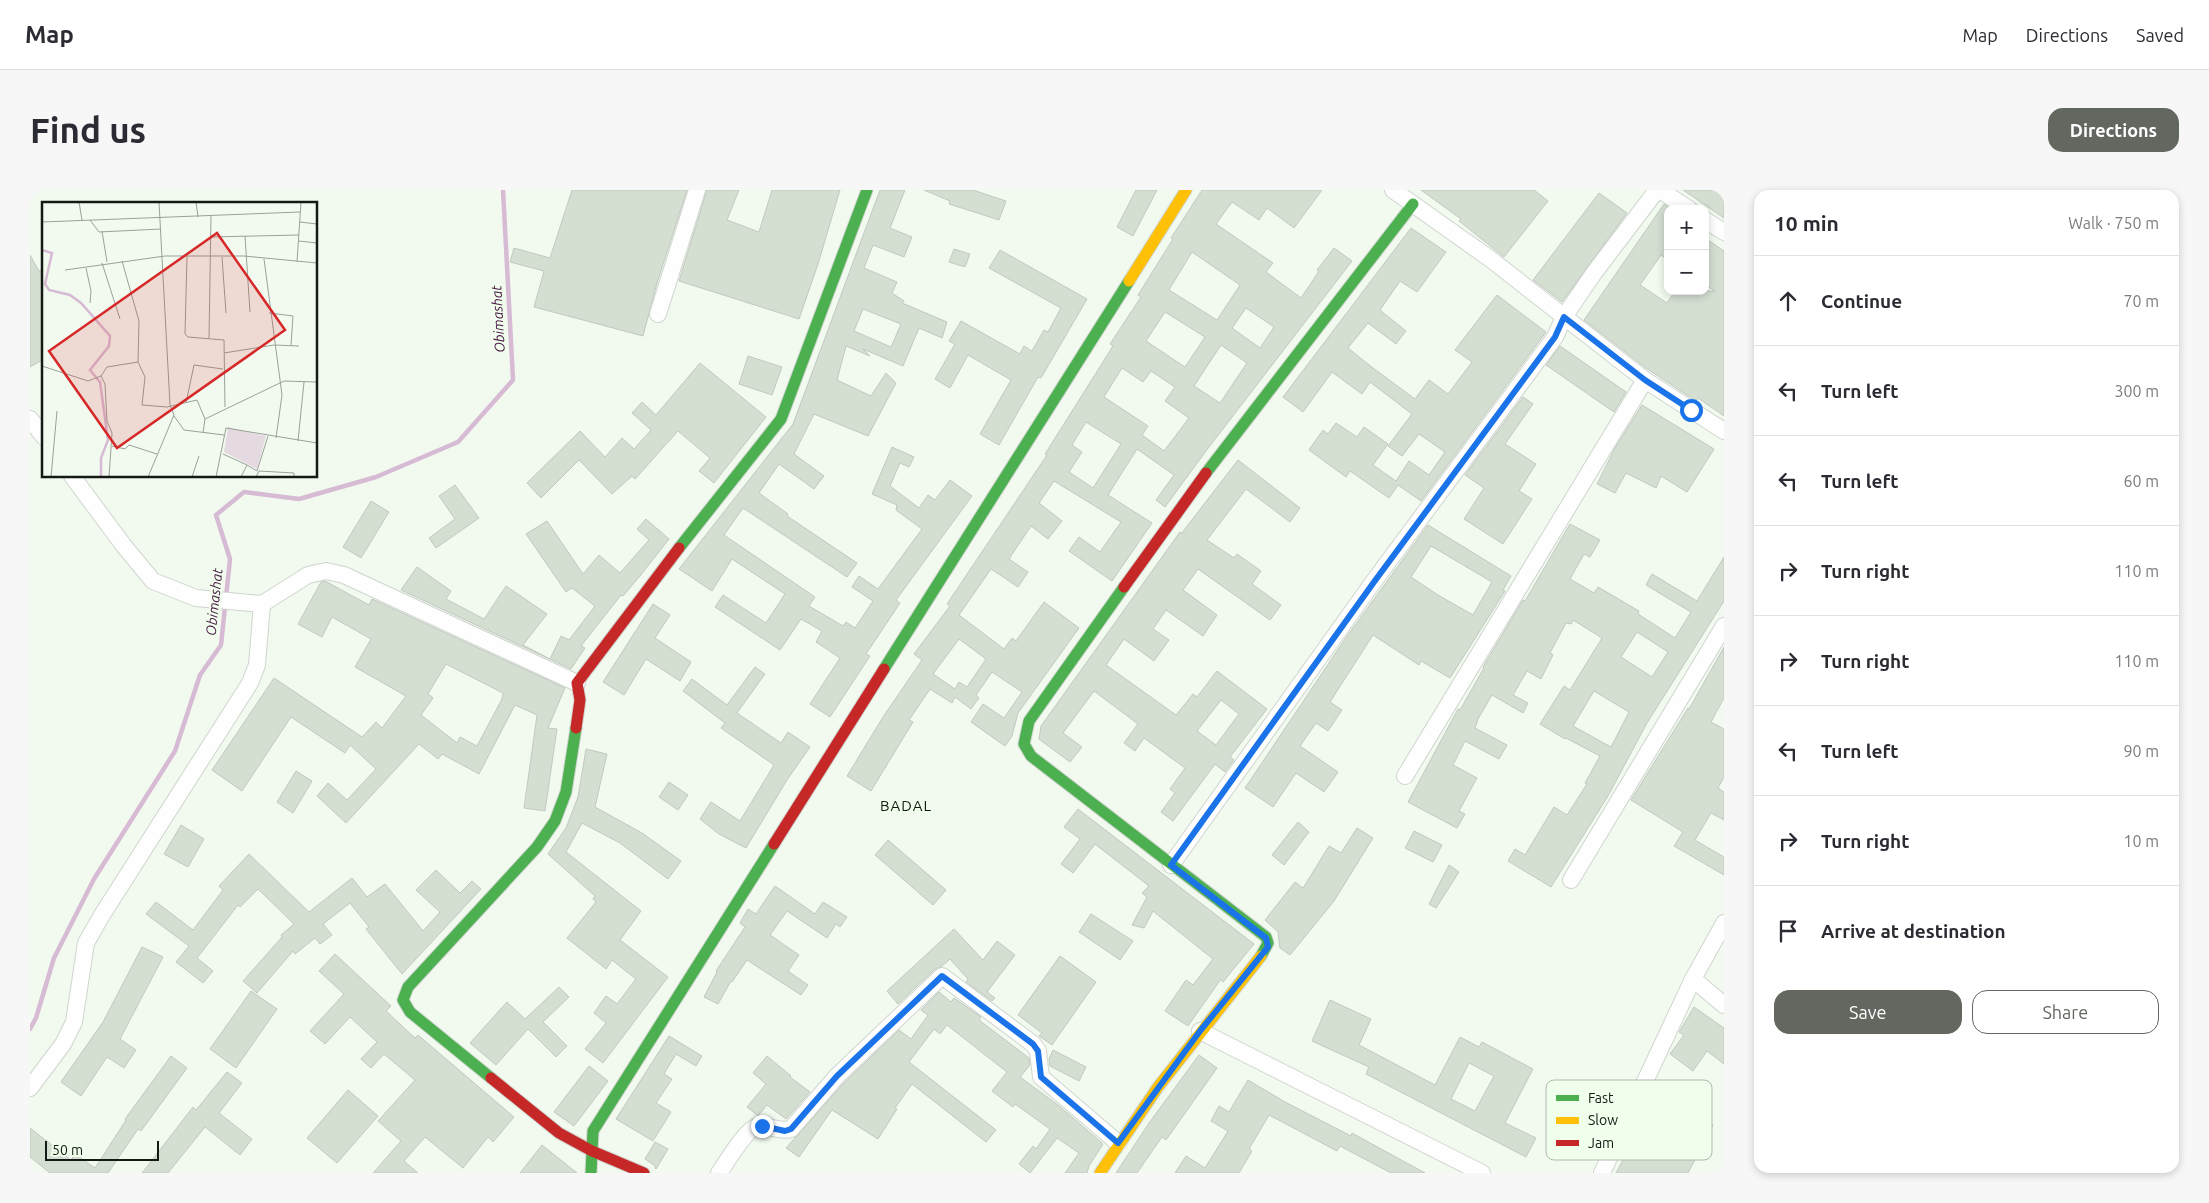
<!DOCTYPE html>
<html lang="en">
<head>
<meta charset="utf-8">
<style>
	body { margin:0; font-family:Ubuntu,sans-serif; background:#f7f7f7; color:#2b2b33 }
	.controls { position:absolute; right:15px; top:15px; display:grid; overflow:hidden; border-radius:10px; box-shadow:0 2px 8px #0003 }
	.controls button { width:45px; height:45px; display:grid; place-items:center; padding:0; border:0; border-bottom:1px solid #e1e1e2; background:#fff; color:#2b2b33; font:25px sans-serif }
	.scale { position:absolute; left:15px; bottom:12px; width:114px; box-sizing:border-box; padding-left:5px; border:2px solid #141913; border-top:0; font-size:14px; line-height:18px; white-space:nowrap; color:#141913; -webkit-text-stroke:4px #f0feec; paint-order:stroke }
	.stop { position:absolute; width:15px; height:15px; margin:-11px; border:4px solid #1a73e8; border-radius:50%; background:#fff }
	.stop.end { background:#1a73e8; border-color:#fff; box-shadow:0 1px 5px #0008 }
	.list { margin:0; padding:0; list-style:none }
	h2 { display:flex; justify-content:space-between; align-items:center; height:65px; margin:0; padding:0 20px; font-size:21px }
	h2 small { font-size:16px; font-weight:400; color:#7c7c81 }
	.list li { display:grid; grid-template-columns:32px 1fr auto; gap:15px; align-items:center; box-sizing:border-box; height:90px; padding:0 20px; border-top:1px solid #e1e1e2 }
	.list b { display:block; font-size:19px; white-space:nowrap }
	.list em { font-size:16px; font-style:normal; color:#7c7c81 }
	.actions { display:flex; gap:10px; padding:15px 20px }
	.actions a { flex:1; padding:11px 0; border:1px solid #626860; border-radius:15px; text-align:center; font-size:18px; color:#626860 }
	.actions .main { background:#626860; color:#fff }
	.icon { flex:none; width:28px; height:28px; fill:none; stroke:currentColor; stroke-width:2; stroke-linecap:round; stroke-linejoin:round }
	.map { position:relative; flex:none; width:1694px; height:983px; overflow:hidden; border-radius:15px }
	header { display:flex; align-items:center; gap:30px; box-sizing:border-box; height:70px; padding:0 25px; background:#fff; border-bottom:1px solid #e1e1e2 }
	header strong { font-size:24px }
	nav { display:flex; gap:28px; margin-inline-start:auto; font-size:18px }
	.intro { display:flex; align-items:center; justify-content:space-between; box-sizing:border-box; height:120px; padding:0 30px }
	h1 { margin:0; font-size:35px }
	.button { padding:12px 22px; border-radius:15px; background:#626860; color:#fff; font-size:18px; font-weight:700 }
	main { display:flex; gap:30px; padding:0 30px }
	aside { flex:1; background:#fff; border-radius:15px; box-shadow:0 2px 8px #0003 }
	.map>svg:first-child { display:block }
</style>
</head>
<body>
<header>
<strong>Map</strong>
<nav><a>Map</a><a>Directions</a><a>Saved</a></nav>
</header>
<div class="intro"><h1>Find us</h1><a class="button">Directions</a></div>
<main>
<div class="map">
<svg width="1694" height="983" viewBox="0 0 1694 983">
	<rect width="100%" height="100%" fill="#f2faf0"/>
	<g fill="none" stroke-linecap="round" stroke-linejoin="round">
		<polyline stroke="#d7bad3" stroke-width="4.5" points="0,839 6,828 24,768 64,689 145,561 170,485 191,455 200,369 186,325 214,302 269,309 346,287 428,252 483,190 473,0"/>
	</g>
	<g fill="#d4ded1" stroke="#c2c8c1" fill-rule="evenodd">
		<polygon points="542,0 657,0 627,93 613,146 504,117 514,81 480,72 484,58 520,68"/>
		<polygon points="677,0 709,0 697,30 729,42 742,0 810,0 788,74 769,129 649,91"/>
		<path d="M850 0H875L860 38 882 47 874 67 843 55 834 78 867 92 862 103 874 111 872 113 917 132 912 148 889 138 873 176 833 159 840 166 816 156 807 190 841 206 856 183 866 193 838 246 784 224 764 264 794 286 784 299 749 274 729 303 758 324 757 326 827 373 817 387 713 318 694 345 785 407 779 416 813 436 816 432 825 438 843 411 822 397 829 386 848 399 892 339 866 320 867 315 842 304 862 257 884 267 879 277 870 273 860 296 889 318 898 305 905 310 920 290 942 306 866 410 870 413 836 464 840 466 800 527 780 514 810 468 786 452 792 441 771 429 750 460 685 417 693 405 736 433 755 404 702 369 682 401 649 379 763 234ZM833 119 871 134 861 157 824 141Z"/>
		<polygon points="894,0 943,0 976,11 969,30 919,14 920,11"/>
		<polygon points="1106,0 1127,0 1103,46 1087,37"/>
		<path d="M1172 0H1292L1264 38 1237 18 1229 30 1202 12 1186 34 1243 73 1236 82 1271 108 1289 81 1287 80 1304 58 1322 71 1176 261 1135 317 1126 310 1144 285 1107 259 1078 305 1122 333 1082 391 1039 361 1049 347 1070 362 1091 332 1024 291 1009 313 1032 331 1018 349 1001 336 979 369 998 382 988 397 961 379 929 425 974 459 982 448 986 451 1014 412 1049 438 988 523 982 546 975 556 941 532 953 514 974 528 992 502 962 482 946 505 949 508 941 519 925 507 922 513 900 499 879 530 883 532 841 601 817 586 853 527 892 470 884 464 920 416 917 414 1017 265 1015 264 1083 156 1080 154 1111 107 1108 105 1143 49 1141 48ZM1162 62 1210 95 1187 130 1139 100ZM1216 118 1244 137 1230 158 1202 138ZM1135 122 1175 147 1155 177 1116 151ZM1191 155 1217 173 1190 213 1164 196ZM1092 178 1113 192 1121 181 1145 197 1135 211 1159 228 1134 261 1112 245 1118 236 1074 207ZM1056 232 1091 254 1063 298 1039 282 1052 262 1042 255ZM929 449 956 469 937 497 929 492 925 499 903 484Z"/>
		<polygon points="1391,0 1504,0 1518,11 1474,67 1429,31 1431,29"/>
		<polygon points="1653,0 1694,0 1694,28"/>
		<polygon points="1569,3 1597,23 1532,112 1503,90"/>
		<polygon points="1634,14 1638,17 1638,70 1631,65 1610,95 1637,113 1645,101 1685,101 1675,95 1675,48 1694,61 1694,226 1668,208 1666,211 1616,178 1554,130"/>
		<polygon points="1381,38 1416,62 1387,102 1370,91 1350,120 1376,141 1366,154 1338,133 1318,158 1343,178 1385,209 1399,190 1418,204 1442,172 1425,160 1467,105 1516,142 1391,311 1368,295 1359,308 1320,281 1316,287 1279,260 1293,240 1298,244 1306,233 1327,247 1334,237 1358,254 1343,275 1366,291 1379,271 1399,285 1415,262 1389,244 1372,266 1358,256 1382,224 1340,192 1332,204 1302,182 1273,222 1253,207"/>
		<polygon points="924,59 940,64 935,77 919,72"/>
		<polygon points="970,60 1057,109 1011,188 1008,187 969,255 950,244 981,190 938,165 920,198 905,189 925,154 919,151 931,131 990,164 994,156 1002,161 1014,140 1018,142 1031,118 959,78"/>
		<polygon points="0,65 9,81 14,79 14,169 0,177"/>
		<polygon points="1530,156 1596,202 1584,222 1516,175"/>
		<polygon points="718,166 752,177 742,205 709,194"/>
		<polygon points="670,173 736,227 684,293 669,281 680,268 648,241 605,289 602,286 582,304 549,270 511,308 497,293 550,241 575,267 592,248 604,259 621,240 602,223 612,212 626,225"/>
		<polygon points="1493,207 1503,214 1475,254 1506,274 1489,301 1502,309 1473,354 1434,329 1454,298 1435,285"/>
		<polygon points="1612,215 1684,259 1657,302 1631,286 1626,298 1596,283 1585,303 1567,294 1585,258"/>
		<path d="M1208 270 1270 318 1260 332 1216 299 1177 350 1204 368 1207 364 1231 381 1222 394 1251 415 1240 430 1168 379 1153 400 1187 425 1173 446 1136 420 1123 439 1139 450 1124 471 1094 449 1076 475 1146 525 1163 504 1167 507 1187 481 1237 519 1200 567 1204 570 1195 582 1185 574 1143 631 1131 622 1145 603 1140 599 1155 578 1114 548 1105 561 1094 553 1108 534 1064 501 1033 543 1052 557 1040 572 1009 549 1011 536 1150 342 1151 344ZM1191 510 1209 524 1186 555 1167 541Z"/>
		<polygon points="425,295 449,328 406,358 399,348 425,329 409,306"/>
		<polygon points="341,311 359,322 331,368 313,357"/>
		<polygon points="616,329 639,349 610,386 593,406 591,405 551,456 555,458 541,479 371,400 387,377 421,401 416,409 454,429 476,396 517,424 493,455 520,469 531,446 539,450 565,416 542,398 536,402 496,344 517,331 553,384 569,365 590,383 619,350 607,339"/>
		<path d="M1540 334 1570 350 1560 367 1554 364 1540 389 1564 403 1568 397 1609 421 1608 424 1645 448 1661 422 1616 395 1622 384 1667 411 1694 367V411L1617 533 1578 606 1521 697 1478 671 1485 659 1495 665 1524 617 1537 625 1557 594 1555 593 1570 566 1536 548 1535 549 1510 534 1534 496 1540 500 1572 448 1543 430 1541 434 1536 433 1520 463 1523 465 1511 489 1497 481 1483 505 1498 513 1493 523 1462 505 1448 529 1445 538 1477 555 1469 569 1435 551 1423 575 1447 588 1429 621 1435 624 1427 638 1378 612 1428 519 1430 520 1454 478 1453 477 1493 410 1495 411ZM1607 442 1638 462 1622 487 1591 467ZM1564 501 1599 522 1581 557 1543 536Z"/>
		<path d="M1398 335 1481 386 1473 400 1475 401 1420 488 1391 471 1389 475 1343 445 1300 512 1312 520 1298 541 1286 533 1270 556 1308 582 1294 602 1266 583 1243 617 1215 598 1315 449ZM1401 356 1462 392 1443 425 1408 405 1381 387Z"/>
		<path d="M295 391 339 415 342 409 535 498 518 538 527 539 515 621 494 618 507 525 485 515 449 584 412 564 408 569 389 554 316 633 287 606 298 593 317 610 346 579 320 555 315 563 261 527 212 601 182 580 244 488 332 547 346 532 352 538 376 506 325 477 341 449 302 427 292 447 268 434 291 392ZM416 474 473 503 472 509 447 556 430 547 427 553 391 525 403 508 398 504Z"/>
		<polygon points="623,414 640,425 625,448 661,472 650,491 616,469 594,505 573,492"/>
		<polygon points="1694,457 1694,508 1681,532 1694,539 1694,587 1688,598 1694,602 1694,630 1681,623 1665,650 1694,667 1694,685 1644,656 1653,642 1601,610 1658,518 1659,519"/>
		<polygon points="725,477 735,484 707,523 751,553 758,542 780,557 757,590 716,658 689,644 670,629 681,612 710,631 744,575 691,538 695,533 653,501 662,489 697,515"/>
		<polygon points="556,559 577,564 565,617 612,643 651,671 638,689 590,653 552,633 536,662 611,721 590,750 638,787 573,873 555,859 576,833 564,823 576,806 587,814 606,789 582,770 576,779 537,748 566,712 563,709 565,706 518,664 536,638 548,607"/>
		<polygon points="266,581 282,591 263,623 247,612"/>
		<polygon points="639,592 658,605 648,620 629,607"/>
		<polygon points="1048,619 1224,754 1193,792 1191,789 1158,836 1135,821 1156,790 1163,795 1183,769 1123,721 1114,738 1102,735 1117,707 1112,703 1119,696 1065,654 1043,683 1031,674 1050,649 1034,637"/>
		<polygon points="1268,632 1279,642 1254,675 1242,665"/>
		<polygon points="151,635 174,649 158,677 134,664"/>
		<polygon points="1327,638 1343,648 1304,711 1260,765 1250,758 1248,742 1235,730 1265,692 1273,698 1299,656 1311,663"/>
		<polygon points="1384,641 1412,655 1403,672 1375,658"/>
		<polygon points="858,650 916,700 903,715 845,665"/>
		<polygon points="219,664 279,722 322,688 337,707 355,694 393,741 410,722 386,700 406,680 430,703 442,691 451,699 372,784 336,739 339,737 320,713 293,734 302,745 290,754 285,748 265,764 263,761 227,803 213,791 252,747 251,745 264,734 228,699 210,717 208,715 167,768 183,781 173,793 146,772 159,756 116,724 126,712 163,740 193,700 189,696"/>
		<polygon points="1419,675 1429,682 1406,718 1399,714"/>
		<polygon points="745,696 785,724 793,712 817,727 810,737 806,734 797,748 757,721 740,745 769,765 758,781 778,795 771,805 717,770 702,792 701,791 688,814 674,807 687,782 686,781 715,737 710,733 718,719 726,724"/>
		<polygon points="1061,724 1103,751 1090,770 1049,742"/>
		<polygon points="924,739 953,770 967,751 985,765 957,802 965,808 962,811 936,792 938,789 920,769 912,776 905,779 868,814 857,801"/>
		<polygon points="112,757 133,767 90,849 106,860 94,878 77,867 51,906 31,892 73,832"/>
		<polygon points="305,764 361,816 356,821 385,848 388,845 484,927 463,952 458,947 433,978 395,947 374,971 388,983 343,983 371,951 348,931 385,890 354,864 341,878 331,869 347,852 320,827 295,854 280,841 314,804 289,781"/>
		<polygon points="1030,766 1066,792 1022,855 1009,846 1012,843 988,825"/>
		<polygon points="529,797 539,807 513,832 537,856 526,867 498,839 466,875 440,853 477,812 495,829"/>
		<polygon points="221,801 247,819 206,878 180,859"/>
		<polygon points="909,802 921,812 924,808 951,827 949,830 999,868 1000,875 990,887 1028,915 1073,954 1059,976 1057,983 1035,983 1049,963 1027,948 1000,983 989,974 1003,956 1006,959 1020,939 985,914 983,917 962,901 977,882 917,835 910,844 904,839 879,872 966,940 956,952 882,894 865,918 867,919 848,949 802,920 769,967 756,958 814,893 869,840 881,849 898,825 891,820"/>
		<path d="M1300 810 1341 829 1329 855 1405 895 1430 847 1449 857 1452 852 1503 879 1475 933 1506 948 1496 967 1336 884 1339 877 1282 851ZM1439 873 1464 886 1445 921 1421 909Z"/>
		<polygon points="1664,817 1694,838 1694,874 1677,861 1663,881 1640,864 1654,845 1649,842"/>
		<polygon points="639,846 672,866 666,876 646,864 634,884 642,889 626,913 641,922 623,951 586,929"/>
		<polygon points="1023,860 1056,877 1049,891 1020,876 1019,869"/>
		<polygon points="1169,865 1187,878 1136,950 1132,947 1107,983 1086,983 1119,933"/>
		<polygon points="141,866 157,878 111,941 108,939 78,983 20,983 0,967 0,938 41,970 45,964 65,978 96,930 95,929"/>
		<polygon points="737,866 761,886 760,887 780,902 756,929 737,915 728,926 717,917 736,894 723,883"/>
		<polygon points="559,876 578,891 544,936 524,922"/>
		<polygon points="197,882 212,893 189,923 222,949 210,965 175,937 138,983 112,983 163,917 166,920"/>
		<polygon points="1218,890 1255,912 1321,946 1322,943 1395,983 1361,983 1310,956 1307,961 1239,925 1219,959 1222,961 1209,983 1145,983 1156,966 1175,978 1198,941 1181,931 1189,916 1199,922"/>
		<polygon points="318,900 348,926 307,973 277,948"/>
		<polygon points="1627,905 1683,935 1658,983 1586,983"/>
		<polygon points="625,952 638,959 626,979 624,975 615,969"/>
		<polygon points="512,955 547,983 490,983"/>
	</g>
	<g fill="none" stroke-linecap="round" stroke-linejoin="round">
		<g stroke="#cfd5ce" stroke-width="18">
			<g id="street">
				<polyline points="1363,0 1459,68 1615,190 1694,241"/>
				<polyline points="1630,0 1659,19"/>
				<polyline points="1675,30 1694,42"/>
				<polyline points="628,124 667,0"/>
				<polyline points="0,229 14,247"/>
				<polyline points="42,286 94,356 123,391 166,408 232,414 278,385 296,381 314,385 547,493"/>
				<polyline points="1375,586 1615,190"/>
				<polyline points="1141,675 1344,391 1525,147 1534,127 1564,83 1627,0"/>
				<polyline points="1541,690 1694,436"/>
				<polyline points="1663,789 1694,815"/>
				<polyline points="1170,841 1452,983"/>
				<polyline points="0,898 33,854 44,832 56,753 72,725 220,493 227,475 232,414"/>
				<path d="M689 983C697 972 717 936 730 936 741 936 750 942 761 939L807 886 912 786 1003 854 1008 861 1011 887 1088 953"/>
				<polyline points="1572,983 1663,789 1694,733"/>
			</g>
		</g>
		<g stroke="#cfd5ce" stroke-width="13">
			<g id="fast">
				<polyline points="1176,283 1383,14"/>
				<polyline points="649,358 751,229 837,0"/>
				<polyline points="1094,397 999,531 994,554 1001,566 1236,747 1238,753 1231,766"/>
				<polyline points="854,479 1099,91"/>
				<polyline points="461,888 380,822 373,810 378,797 507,657 525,631 536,602 546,538"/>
				<polyline points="561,983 563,941 744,654"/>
			</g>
		</g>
		<g stroke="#cfd5ce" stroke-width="13">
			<g id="slow">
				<polyline points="1099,91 1156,0"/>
				<polyline points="1070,983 1128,897 1231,766"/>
			</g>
		</g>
		<g stroke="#cfd5ce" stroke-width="13">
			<g id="jam">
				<polyline points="1094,397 1176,283"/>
				<polyline points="546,538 550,510 547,493 649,358"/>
				<polyline points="744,654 854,479"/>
				<polyline points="461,888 529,943 562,961 614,983"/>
			</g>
		</g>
		<use href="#street" stroke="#fdfefd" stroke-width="16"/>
		<use href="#fast" stroke="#4caf50" stroke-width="11"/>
		<use href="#slow" stroke="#ffc107" stroke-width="11"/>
		<use href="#jam" stroke="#c62828" stroke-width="11"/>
	</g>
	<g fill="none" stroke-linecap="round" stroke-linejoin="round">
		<polyline stroke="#1a73e8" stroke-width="6" points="732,936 755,941 761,939 807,886 912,786 1003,854 1008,861 1011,887 1088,953 1170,841 1238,757 1236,748 1141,675 1344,392 1525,147 1534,127 1615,190 1661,220"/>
	</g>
	<g text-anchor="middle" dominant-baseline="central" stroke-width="4" stroke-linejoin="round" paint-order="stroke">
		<g font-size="14" font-style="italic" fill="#491446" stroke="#f0feec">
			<text transform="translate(468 129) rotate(-93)">Obimashat</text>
			<text transform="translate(184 412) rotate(-84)">Obimashat</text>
		</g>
		<g font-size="15" letter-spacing="1" fill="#141913" stroke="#f0feec">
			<text x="876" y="615">BADAL</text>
		</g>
	</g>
	<g transform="translate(12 12)">
		<rect width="275" height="275" fill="#f2faf0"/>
		<path d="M186 225 224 234 215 267 182 250Z" fill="#e5d9e2"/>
		<path fill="none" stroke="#d7bad3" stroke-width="2.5" d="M0 48 10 51 3 82 7 88 28 93 39 101 68 134 67 144 48 168 58 180 66 238 59 256V275"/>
		<path fill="none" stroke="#99a098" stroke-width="1" d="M37 0 40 18M154 0 156 15M48 18 57 30 119 27M0 20 258 10M258 20 275 22M60 29 65 60M203 34 208 110M168 35 257 33M257 39 275 41M145 54 143 132 146 135 182 138 183 205M180 55 184 111M222 57 240 193 234 236M80 59 97 119 96 160 103 175 100 203 125 205 155 198 163 217 161 231M255 60 259 0M60 61 78 117M44 66 49 89 48 101M23 68 123 54H202L275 61M227 111 251 114 249 143M167 136 169 14M182 151 232 143 257 144M0 164 46 179 59 174 65 165 96 160M59 174 63 182 65 219 70 231 67 275M144 201 152 163 181 167M132 214 142 228 182 233M163 217 242 179 275 180M256 239 262 180M70 244 83 247 87 243 115 252M181 252 205 263M9 275 15 209M106 275 132 213 128 203 117 0M150 275 157 254M174 275 184 226 275 241M199 275 205 263 215 269 226 234M214 275 217 269 252 271V275"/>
		<path fill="#d62828" fill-opacity="0.15" stroke="#d62828" stroke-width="2.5" d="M175 31 243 128 75 246 7 149Z"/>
		<rect width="275" height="275" fill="none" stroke="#141913" stroke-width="2.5"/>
	</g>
	<rect x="1516" y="890" width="166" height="80" rx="8" fill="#f0feec" stroke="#aeb9ab" stroke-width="1"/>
	<rect x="1526" y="905" width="23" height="6" fill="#4caf50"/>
	<rect x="1526" y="927" width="23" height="7" fill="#ffc107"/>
	<rect x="1526" y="950" width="23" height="6" fill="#c62828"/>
	<g font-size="14" fill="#141913">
		<text x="1558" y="913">Fast</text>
		<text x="1558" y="935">Slow</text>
		<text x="1558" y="958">Jam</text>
	</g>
</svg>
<div class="controls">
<button>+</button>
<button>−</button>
</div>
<div class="scale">50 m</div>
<div class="stop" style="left:1661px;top:220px"></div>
<div class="stop end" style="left:732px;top:936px"></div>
</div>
<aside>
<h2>10 min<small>Walk · 750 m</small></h2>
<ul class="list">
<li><svg class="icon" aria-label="ahead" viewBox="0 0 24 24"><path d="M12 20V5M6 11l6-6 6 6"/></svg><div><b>Continue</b></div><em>70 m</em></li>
<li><svg class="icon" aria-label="left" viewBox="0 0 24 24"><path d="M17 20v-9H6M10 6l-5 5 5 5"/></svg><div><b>Turn left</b></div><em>300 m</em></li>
<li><svg class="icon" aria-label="left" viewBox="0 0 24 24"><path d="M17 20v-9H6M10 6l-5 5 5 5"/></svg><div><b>Turn left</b></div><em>60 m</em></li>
<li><svg class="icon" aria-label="right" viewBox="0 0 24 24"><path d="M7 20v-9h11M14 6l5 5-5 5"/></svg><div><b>Turn right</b></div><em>110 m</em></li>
<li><svg class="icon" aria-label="right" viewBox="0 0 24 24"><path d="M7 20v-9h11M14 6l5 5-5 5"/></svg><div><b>Turn right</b></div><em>110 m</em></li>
<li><svg class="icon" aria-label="left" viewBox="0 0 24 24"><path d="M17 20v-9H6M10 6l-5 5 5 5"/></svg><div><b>Turn left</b></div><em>90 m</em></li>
<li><svg class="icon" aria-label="right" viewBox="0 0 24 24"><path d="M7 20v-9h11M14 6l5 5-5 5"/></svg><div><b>Turn right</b></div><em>10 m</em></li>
<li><svg class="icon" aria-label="arrive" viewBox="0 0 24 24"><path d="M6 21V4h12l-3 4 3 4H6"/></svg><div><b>Arrive at destination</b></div></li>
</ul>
<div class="actions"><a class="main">Save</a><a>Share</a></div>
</aside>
</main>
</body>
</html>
